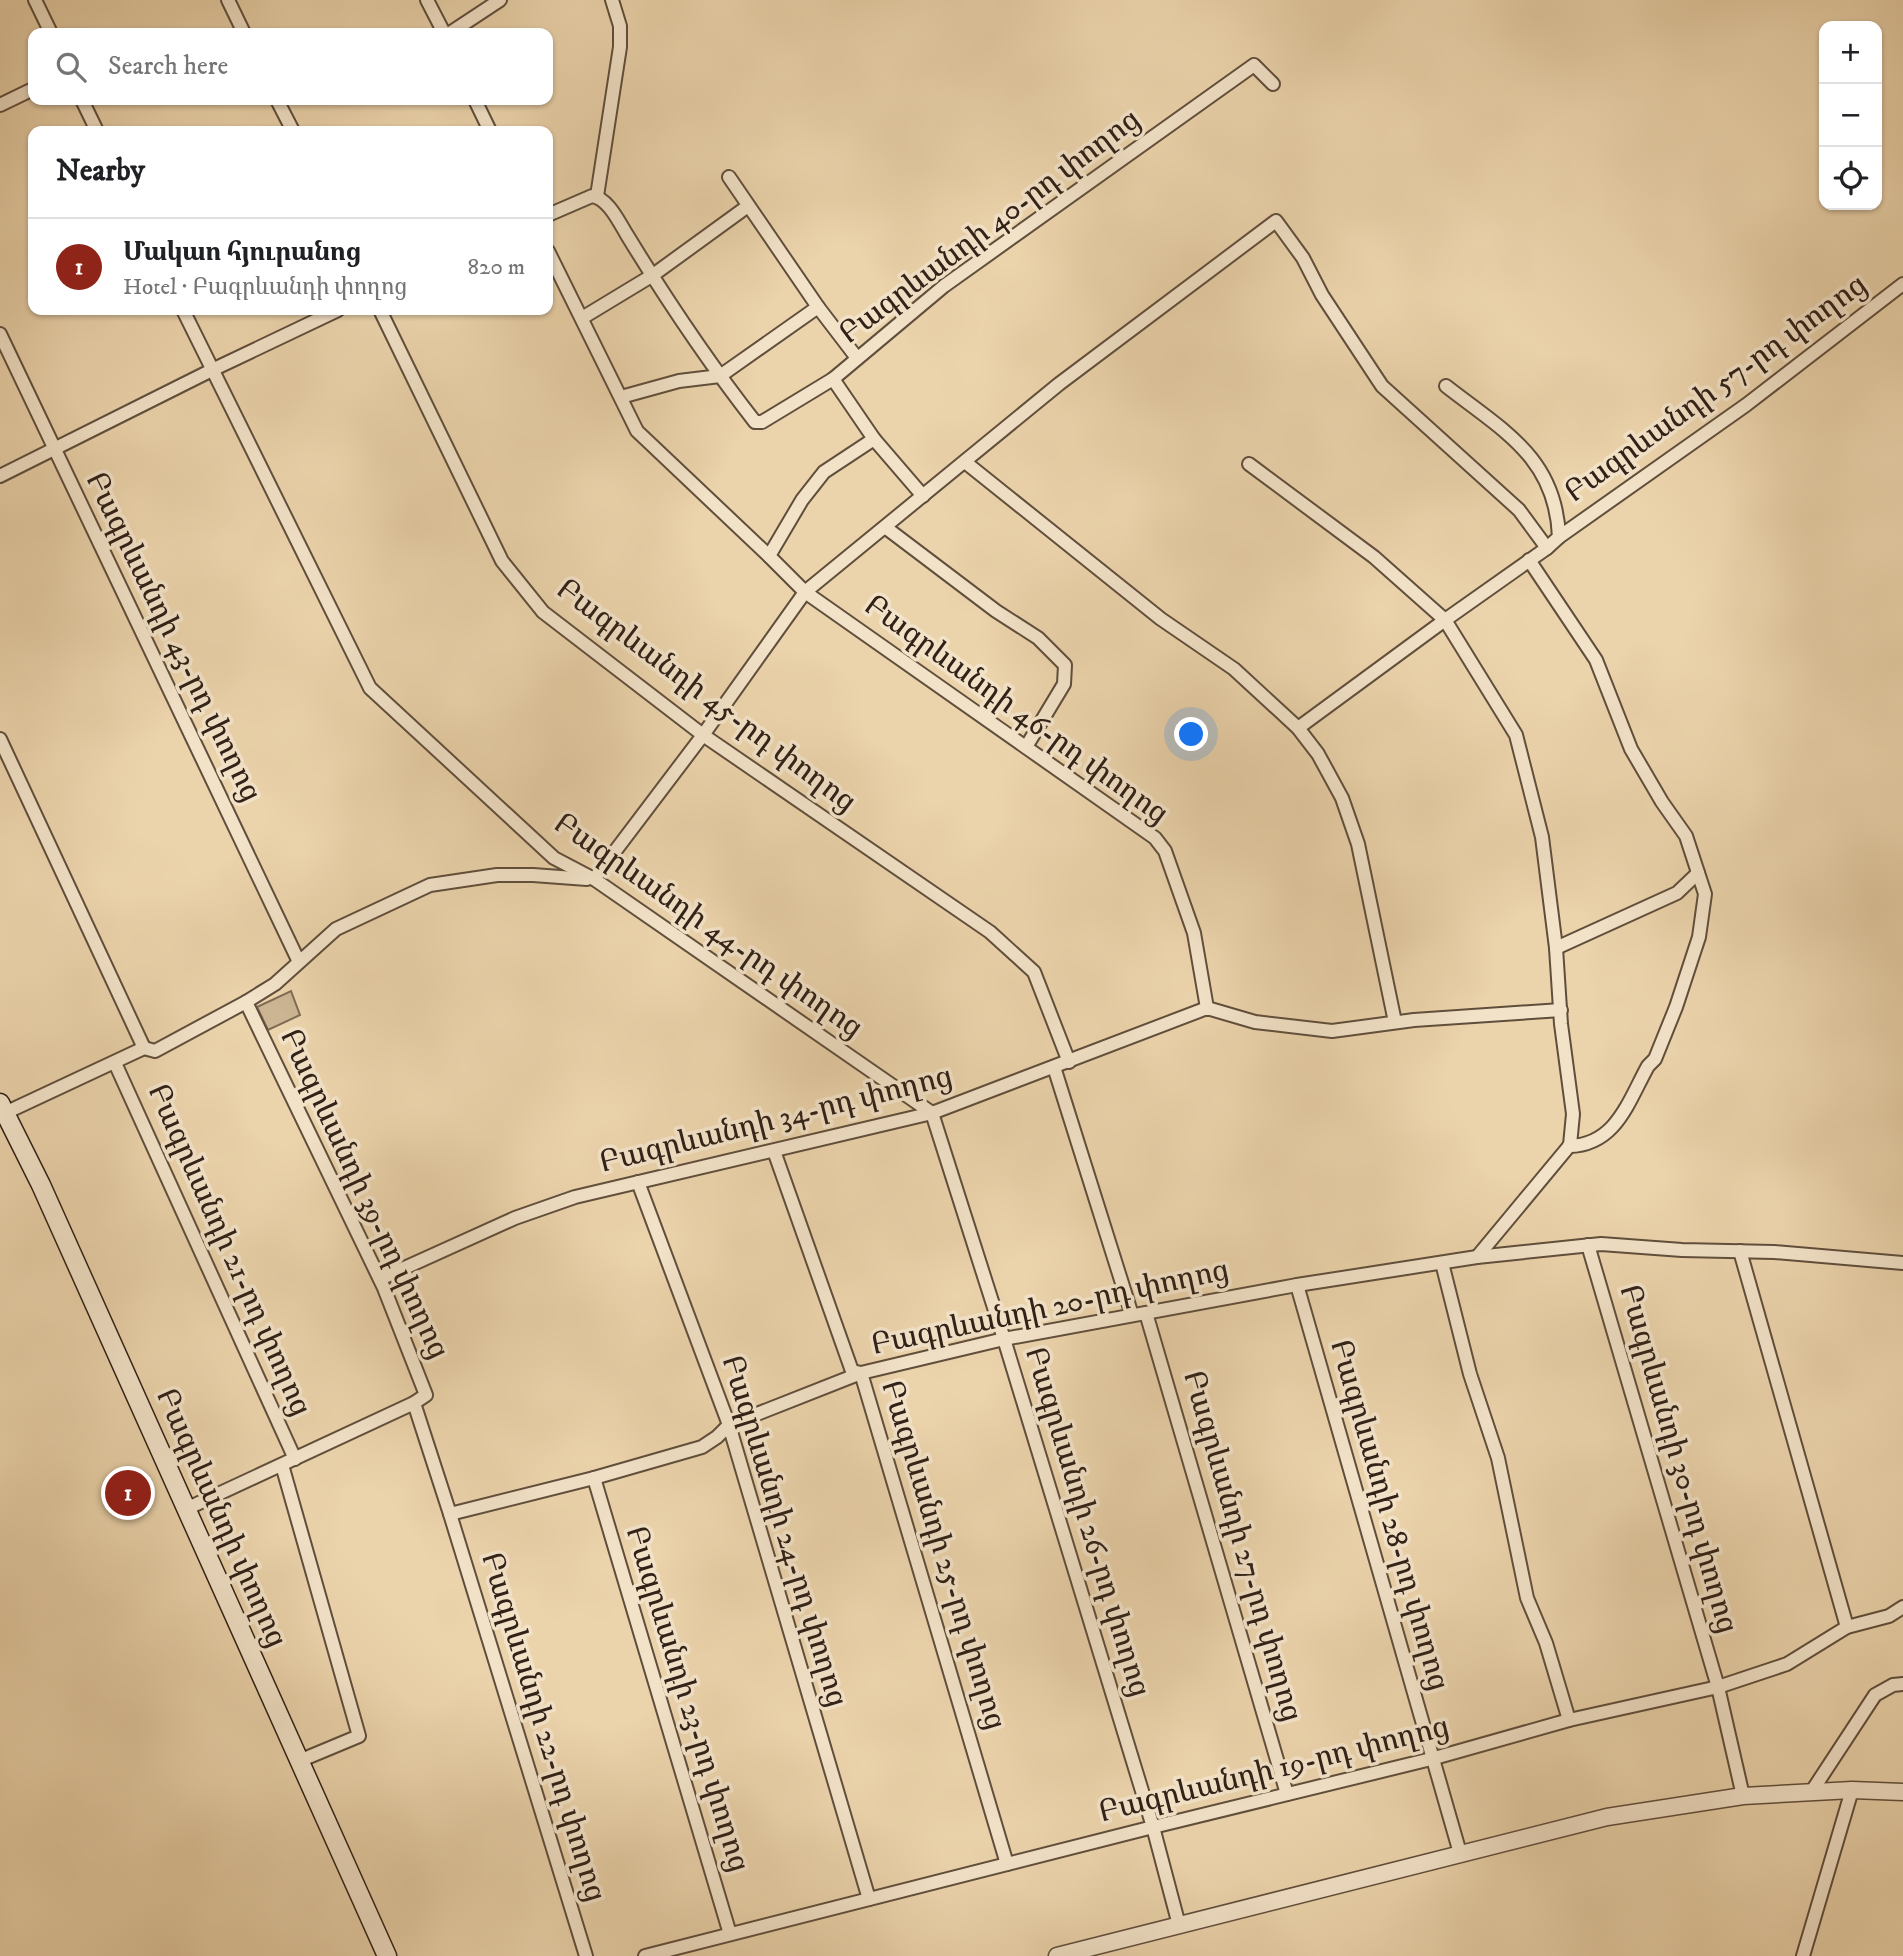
<!DOCTYPE html>
<html lang="en">
<head>
<meta charset="utf-8">
<style>
	body { margin:0; font-family:"IM FELL DW Pica","Noto Serif Armenian",serif; background:#f6f6f6; color:#202124 }
	.controls { position:absolute; right:21px; top:21px; display:grid; overflow:hidden; border-radius:14px; box-shadow:0 2px 5px #0004 }
	.controls button { width:63px; height:63px; display:grid; place-items:center; padding:0; border:0; border-bottom:2px solid #e0e0e0; background:#fff; color:#202124; font:35px sans-serif }
	.you { position:absolute; left:1192px; top:735px; width:24px; height:24px; margin:-18px; border:5px solid #fff; border-radius:50%; background:#1a73e8; box-shadow:0 0 0 10px #1a73e833 }
	.badge { display:grid; place-items:center; width:46px; height:46px; border-radius:50%; background:#8f2418; color:#fff; font-size:23px; font-weight:700 }
	.pin { position:absolute; translate:-50% -50%; border:4px solid #fff; box-shadow:0 2px 7px #0006 }
	.list { margin:0; padding:0; list-style:none }
	h2 { display:flex; justify-content:space-between; align-items:center; height:91px; margin:0; padding:0 28px; font-size:30px }
	h2 small { font-size:23px; font-weight:400; color:#757577 }
	.list li { display:grid; grid-template-columns:46px 1fr auto; gap:21px; align-items:center; box-sizing:border-box; height:98px; padding:0 28px; border-top:2px solid #e0e0e0 }
	.list b { display:block; font-size:26px; white-space:nowrap }
	.list p { margin:0; font-size:23px; white-space:nowrap; color:#757577 }
	.list em { font-size:23px; font-style:normal; color:#757577 }
	.icon { flex:none; width:38px; height:38px; fill:none; stroke:currentColor; stroke-width:2; stroke-linecap:round; stroke-linejoin:round }
	.map { position:relative; flex:none; width:1903px; height:1956px; overflow:hidden }
	.search { position:absolute; background:#fff; box-shadow:0 2px 5px #0004; left:28px; top:28px; width:525px; height:77px; display:flex; align-items:center; gap:18px; box-sizing:border-box; padding:0 24px; border-radius:14px; color:#757577; font-size:26px }
	.panel { position:absolute; background:#fff; box-shadow:0 2px 5px #0004; left:28px; top:126px; width:525px; height:189px; border-radius:14px }
	.map>svg:first-child { display:block }
</style>
</head>
<body>
<div class="map">
<svg width="1903" height="1956" viewBox="0 0 1903 1956">
	<rect width="100%" height="100%" fill="#ebd3ab"/>
	<filter id="stains"><feTurbulence type="fractalNoise" baseFrequency=".00286" numOctaves="4"/><feColorMatrix values="0 0 0 0 .2 0 0 0 0 .09 0 0 0 0 .02 0 0 0 .5 -.17"/></filter>
	<radialGradient id="worn" r=".72"><stop offset=".6" stop-color="#630" stop-opacity="0"/><stop offset="1" stop-color="#630" stop-opacity=".3"/></radialGradient>
	<polygon fill="#cbb592" stroke="#7e6b54" stroke-width="2" points="291,991 300,1015 268,1030 257,1007"/>
	<g fill="none" stroke-linecap="round" stroke-linejoin="round">
		<g stroke="#604e3c" stroke-width="16">
			<g id="minor">
				<polyline points="35,0 51,33"/>
				<polyline points="228,0 244,33"/>
				<polyline points="427,0 444,33"/>
				<polyline points="450,33 500,0"/>
				<polyline points="82,100 97,131"/>
				<polyline points="277,100 293,131"/>
				<polyline points="475,100 490,131"/>
				<polyline points="0,105 33,89"/>
				<polyline points="597,196 620,47 620,26 612,0"/>
				<path d="M548 215 592 196C608 198 619 222 627 235 666 299 709 363 755 422H762L833 379"/>
				<polyline points="548,251 637,431 769,556"/>
				<polyline points="818,307 857,358"/>
				<polyline points="183,310 370,688 554,858 594,879 932,1113 1004,1339 1153,1827 1179,1925"/>
				<polyline points="380,310 502,561 543,612 703,735 990,932 1034,972 1069,1062"/>
				<polyline points="582,318 653,275 748,206"/>
				<polyline points="0,334 299,962"/>
				<path d="M1446 386C1502 430 1556 457 1559 537L1547 548 1445 620 1516 735 1542 837 1556 948 1561 1024 1573 1114 1570 1145 1477 1257"/>
				<polyline points="621,397 679,381 720,376 818,307 729,177"/>
				<polyline points="874,439 923,496"/>
				<polyline points="965,462 1161,619 1234,669 1298,728 1318,754 1342,798 1358,844 1395,1022"/>
				<polyline points="1249,464 1374,557 1445,620 1298,728"/>
				<polyline points="0,476 212,370 338,310"/>
				<polyline points="885,527 996,611 1038,638 1065,665 1064,684 1026,747"/>
				<polyline points="1559,537 1746,405 1903,284"/>
				<path d="M1529 560 1596 660 1631 749 1662 802 1686 836 1705 894 1699 937 1676 1007 1655 1059 1648 1066C1628 1102 1616 1145 1569 1146"/>
				<polyline points="0,739 144,1048"/>
				<polyline points="594,879 703,735 805,592 769,556 802,500 824,472 874,439 833,379 944,286 1254,65 1273,84"/>
				<polyline points="1556,948 1677,893 1698,873"/>
				<polyline points="246,1002 384,1288 426,1395 414,1403"/>
				<polyline points="1207,1008 1194,933 1165,851 1155,838 805,592 1059,384 1276,221 1303,258 1322,295 1382,386 1519,510 1547,548"/>
				<polyline points="115,1063 295,1459"/>
				<polyline points="1054,1067 1132,1315"/>
				<polyline points="5,1113 144,1048 155,1051 246,1002 275,984 336,929 430,885 497,875 533,875 587,879"/>
				<polyline points="774,1151 852,1371 861,1373 1007,1864"/>
				<polyline points="638,1182 729,1425 869,1899"/>
				<polyline points="1588,1245 1718,1687 1743,1796"/>
				<polyline points="1740,1251 1847,1627"/>
				<polyline points="1442,1263 1470,1374 1498,1458 1527,1598 1546,1643 1569,1720"/>
				<polyline points="380,1279 515,1218 575,1197 932,1113 1207,1008 1255,1022 1332,1031 1414,1020 1561,1010"/>
				<polyline points="1297,1285 1460,1853"/>
				<polyline points="1146,1313 1287,1794"/>
				<polyline points="282,1465 359,1736 299,1761"/>
				<polyline points="594,1478 730,1934"/>
				<polyline points="186,1509 414,1403 450,1514 594,1478 702,1447 717,1437 729,1425 861,1373 1004,1339 1297,1285 1477,1257 1601,1244 1682,1250 1774,1252 1903,1263"/>
				<polyline points="450,1514 586,1956"/>
				<polyline points="1812,1791 1875,1695 1893,1685 1903,1684"/>
				<polyline points="645,1956 1153,1827 1431,1759 1569,1720 1718,1687 1787,1664 1847,1627 1889,1616 1903,1607"/>
				<polyline points="1803,1956 1852,1790"/>
			</g>
		</g>
		<g stroke="#604e3c" stroke-width="19">
			<polyline id="tertiary" points="1057,1956 1607,1817 1743,1796 1852,1790 1903,1792"/>
		</g>
		<g stroke="#312117" stroke-width="21">
			<polyline id="secondary" points="0,1103 41,1185 387,1956"/>
		</g>
		<use href="#minor" stroke="#f2e2c8" stroke-width="12"/>
		<use href="#tertiary" stroke="#f2e2c8" stroke-width="16"/>
		<use href="#secondary" stroke="#f2e2c8" stroke-width="18"/>
	</g>
	<g text-anchor="middle" dominant-baseline="central" stroke-width="7" stroke-linejoin="round" paint-order="stroke">
		<g font-size="30" fill="#312117" stroke="#f2e2c8">
			<text transform="translate(990 227) rotate(-37)">Բագրևանդի 40-րդ փողոց</text>
			<text transform="translate(1716 389) rotate(-36)">Բագրևանդի 57-րդ փողոց</text>
			<text transform="translate(173 637) rotate(64)">Բագրևանդի 43-րդ փողոց</text>
			<text transform="translate(706 696) rotate(37)">Բագրևանդի 45-րդ փողոց</text>
			<text transform="translate(1016 710) rotate(36)">Բագրևանդի 46-րդ փողոց</text>
			<text transform="translate(708 926) rotate(35)">Բագրևանդի 44-րդ փողոց</text>
			<text transform="translate(776 1120) rotate(-14)">Բագրևանդի 34-րդ փողոց</text>
			<text transform="translate(364 1194) rotate(65)">Բագրևանդի 39-րդ փողոց</text>
			<text transform="translate(229 1250) rotate(66)">Բագրևանդի 21-րդ փողոց</text>
			<text transform="translate(1050 1308) rotate(-12)">Բագրևանդի 20-րդ փողոց</text>
			<text transform="translate(1678 1459) rotate(74)">Բագրևանդի 30-րդ փողոց</text>
			<text transform="translate(1389 1515) rotate(74)">Բագրևանդի 28-րդ փողոց</text>
			<text transform="translate(221 1518) rotate(66)">Բագրևանդի փողոց</text>
			<text transform="translate(1087 1522) rotate(73)">Բագրևանդի 26-րդ փողոց</text>
			<text transform="translate(784 1531) rotate(73)">Բագրևանդի 24-րդ փողոց</text>
			<text transform="translate(1242 1546) rotate(74)">Բագրևանդի 27-րդ փողոց</text>
			<text transform="translate(943 1555) rotate(73)">Բագրևանդի 25-րդ փողոց</text>
			<text transform="translate(687 1699) rotate(73)">Բագրևանդի 23-րդ փողոց</text>
			<text transform="translate(543 1727) rotate(73)">Բագրևանդի 22-րդ փողոց</text>
			<text transform="translate(1274 1770) rotate(-14)">Բագրևանդի 19-րդ փողոց</text>
		</g>
	</g>
	<rect width="100%" height="100%" filter="url(#stains)"/>
	<rect width="100%" height="100%" fill="url(#worn)"/>
</svg>
<div class="controls">
<button>+</button>
<button>−</button>
<button><svg class="icon" aria-label="locate" viewBox="0 0 24 24"><circle cx="12" cy="12" r="6"/><path d="M12 2v4M12 18v4M2 12h4M18 12h4"/></svg></button>
</div>
<div class="you"></div>
<div class="pin badge" style="left:128px;top:1493px">1</div>
<div class="search"><svg class="icon" aria-label="search" viewBox="0 0 24 24"><circle cx="10" cy="10" r="6"/><path d="M15 15l6 6"/></svg>Search here</div>
<section class="panel">
<h2>Nearby<small></small></h2>
<ul class="list">
<li><span class="badge">1</span><div><b>Մակաո հյուրանոց</b><p>Hotel · Բագրևանդի փողոց</p></div><em>820 m</em></li>
</ul>
</section>
</div>
</body>
</html>
